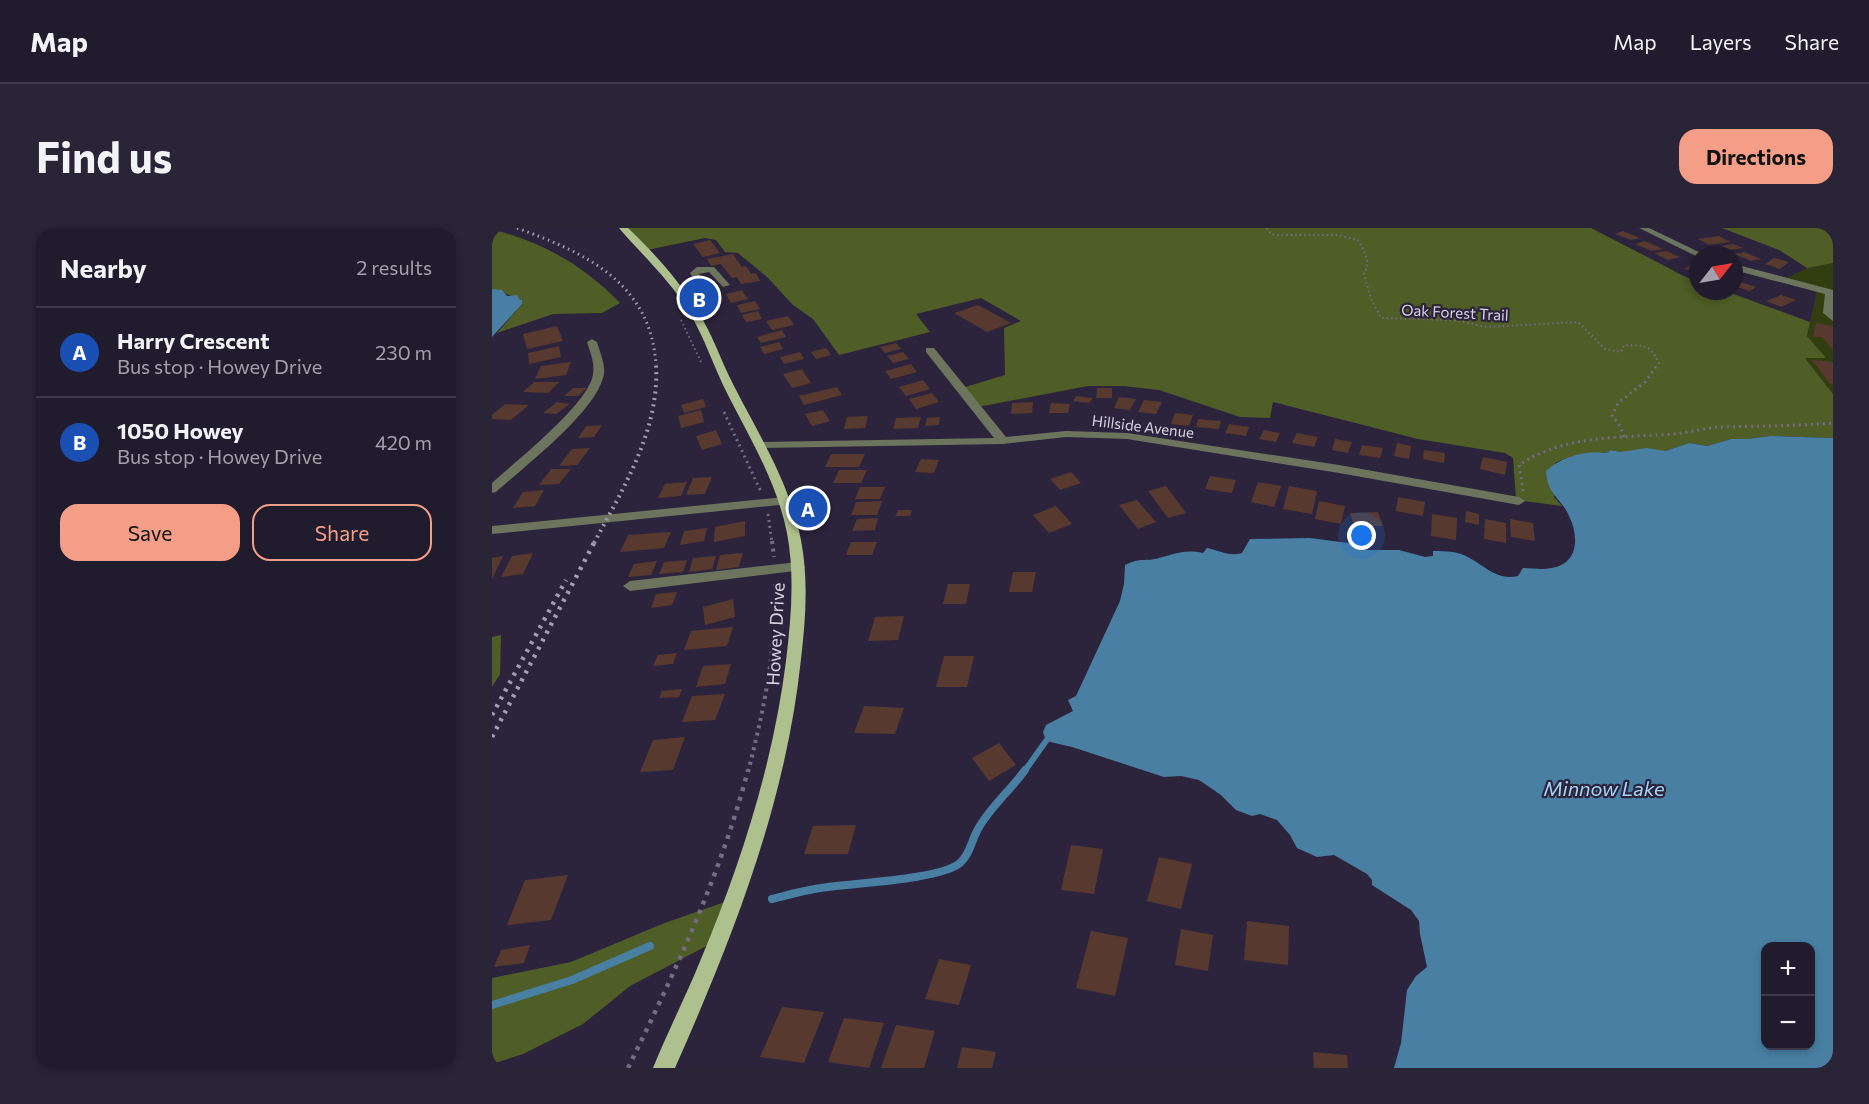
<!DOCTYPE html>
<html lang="en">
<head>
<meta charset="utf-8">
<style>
	body { margin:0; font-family:Commissioner,sans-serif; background:#292436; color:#f1f3f6 }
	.controls { position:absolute; right:18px; bottom:18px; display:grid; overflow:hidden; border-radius:12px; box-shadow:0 3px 9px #0003 }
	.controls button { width:54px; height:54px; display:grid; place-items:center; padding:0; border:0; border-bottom:2px solid #3e394a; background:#211b2e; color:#f1f3f6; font:30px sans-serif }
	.compass { position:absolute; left:1197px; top:18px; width:54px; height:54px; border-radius:50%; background:#211b2e; box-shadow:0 3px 9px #0003; rotate:59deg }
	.you { position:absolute; left:870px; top:308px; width:21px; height:21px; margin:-15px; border:4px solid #fff; border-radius:50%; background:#1a73e8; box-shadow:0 0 0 9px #1a73e833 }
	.badge { display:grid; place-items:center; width:39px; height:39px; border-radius:50%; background:#f49e87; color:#fff; font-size:20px; font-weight:700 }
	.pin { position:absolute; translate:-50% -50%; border:3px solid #fff; box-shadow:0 2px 6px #0006 }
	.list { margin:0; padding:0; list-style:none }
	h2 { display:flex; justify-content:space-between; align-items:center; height:78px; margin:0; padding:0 24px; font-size:26px }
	h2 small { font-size:20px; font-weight:400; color:#a2a1aa }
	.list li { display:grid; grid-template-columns:39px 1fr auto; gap:18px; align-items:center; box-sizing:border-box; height:90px; padding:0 24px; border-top:2px solid #3e394a }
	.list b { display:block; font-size:22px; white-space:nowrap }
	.list p { margin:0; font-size:20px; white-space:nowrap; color:#a2a1aa }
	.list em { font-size:20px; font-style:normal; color:#a2a1aa }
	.actions { display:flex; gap:12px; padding:18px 24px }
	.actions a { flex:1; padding:14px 0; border:2px solid #f49e87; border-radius:18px; text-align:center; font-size:21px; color:#f49e87 }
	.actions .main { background:#f49e87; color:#111 }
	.map { position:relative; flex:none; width:1341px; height:840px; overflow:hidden; border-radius:18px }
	header { display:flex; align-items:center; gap:36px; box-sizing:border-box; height:84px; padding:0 30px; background:#211b2e; border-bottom:2px solid #3e394a }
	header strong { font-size:28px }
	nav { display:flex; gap:33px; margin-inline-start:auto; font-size:21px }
	.intro { display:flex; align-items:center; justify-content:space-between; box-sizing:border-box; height:144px; padding:0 36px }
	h1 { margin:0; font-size:42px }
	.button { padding:15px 27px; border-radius:18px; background:#f49e87; color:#111; font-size:21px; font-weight:700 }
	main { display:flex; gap:36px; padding:0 36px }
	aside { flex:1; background:#211b2e; border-radius:18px; box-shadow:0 3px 9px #0003 }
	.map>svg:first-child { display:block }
</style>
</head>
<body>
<header>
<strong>Map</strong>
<nav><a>Map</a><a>Layers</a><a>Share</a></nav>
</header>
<div class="intro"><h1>Find us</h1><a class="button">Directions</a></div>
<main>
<aside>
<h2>Nearby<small>2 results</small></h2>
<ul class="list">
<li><span class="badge" style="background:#1a4fb4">A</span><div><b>Harry Crescent</b><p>Bus stop · Howey Drive</p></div><em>230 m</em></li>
<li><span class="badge" style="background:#1a4fb4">B</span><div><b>1050 Howey</b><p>Bus stop · Howey Drive</p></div><em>420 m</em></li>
</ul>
<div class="actions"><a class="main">Save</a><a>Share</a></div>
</aside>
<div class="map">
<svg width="1341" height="840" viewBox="0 0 1341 840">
	<rect width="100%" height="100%" fill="#2c243d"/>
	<polygon fill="#333e10" points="1341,35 1341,166 1312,129 1333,130 1315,108 1325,62 1289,53 1315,40"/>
	<g fill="#4f5d26">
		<path d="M132 0H1099C1120 11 1142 22 1163 33 1178 40 1190 49 1206 53V63H1233L1318 94 1315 108 1334 130H1313L1341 166V210L1278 208 1255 211H1239L1215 218 1197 215 1173 223 1127 224 1119 222 1114 225C1097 223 1078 228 1063 235L1062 269 1070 278 1024 272 1021 230 1013 225 926 211 781 174 778 190 748 189 667 162 631 158H596L486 179 470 160 513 147 512 100 529 93 489 70 424 86 438 104 347 127 321 91 301 77 275 49 246 25 233 24 224 12 213 10 155 22Z"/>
		<polygon points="1230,0 1341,0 1341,35 1315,40 1287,22"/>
		<path d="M0 1C53 16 90 36 128 75L110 85 61 86 5 105 30 76V72L0 61Z"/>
		<polygon points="9,407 8,446 0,459 0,409"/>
		<polygon points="244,670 228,711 138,758 91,796 31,826 0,836 0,750 79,734 170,696"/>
	</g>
	<g fill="#487fa3" fill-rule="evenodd">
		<polygon points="0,61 10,62 15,68 25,67 27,71 30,72 30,76 0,109"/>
		<path d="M1278 208 1341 210V840H902L909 815 915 762 924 748 935 739 928 706 927 693 919 682 880 657V652L875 646 842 627 825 629 805 620 798 607 785 592 768 586 760 588 744 582 729 567 707 552 689 548 672 549 580 519 554 513 551 504 554 497 581 483 576 472 584 468 628 373 632 356 633 337C649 329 653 334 667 330 683 326 694 321 711 325L715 320C727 322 737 329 750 325L758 311 818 310 856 315 867 322H907L933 329 941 328V323C950 323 960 323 969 326 989 333 1003 354 1026 348L1031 340C1040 340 1050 342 1059 340 1087 336 1087 308 1077 288 1069 269 1056 269 1054 243 1069 229 1094 222 1114 225L1119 222 1128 224 1155 220 1173 223 1197 215 1215 218 1239 211H1255ZM1318 718V818H1274V718Z"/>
	</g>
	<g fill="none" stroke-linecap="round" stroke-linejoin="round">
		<polyline stroke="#487fa3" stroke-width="6" points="532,544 554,513"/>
		<g stroke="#487fa3" stroke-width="8">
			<path d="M280 671C296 667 313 662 329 660 358 655 448 652 468 635 478 626 479 614 485 603 496 581 518 563 533 542"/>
			<polyline points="0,777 80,752 158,718"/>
		</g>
	</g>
	<g fill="#573930">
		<polygon points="1131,3 1148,10 1139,12 1123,6"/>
		<polygon points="1227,8 1238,14 1217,17 1206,11"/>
		<polygon points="218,12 228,25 211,29 201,16"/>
		<polygon points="1153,13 1171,21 1160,23 1143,16"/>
		<polygon points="1241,16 1251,20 1238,22 1229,18"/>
		<polygon points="1174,23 1188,29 1176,32 1162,25"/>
		<polygon points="1252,24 1269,31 1259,33 1242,26"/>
		<polygon points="241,26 250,39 254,38 259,46 264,45 268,53 249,56 245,49 240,50 229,36 219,38 215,31"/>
		<polygon points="1282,30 1297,34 1288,41 1273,36"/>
		<polygon points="1202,35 1206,36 1206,45 1192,41"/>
		<polygon points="1245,53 1264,59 1258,63 1242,58"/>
		<polygon points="250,62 256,71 239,75 234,66"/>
		<polygon points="1289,67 1304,72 1289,79 1274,73"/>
		<polygon points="263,73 268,81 249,85 245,77"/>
		<polygon points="486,77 519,95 495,104 462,85"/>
		<polygon points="266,83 270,91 254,94 250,87"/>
		<polygon points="296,88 302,97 280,102 274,93"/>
		<polygon points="1324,95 1341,98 1341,122 1330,109 1321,109"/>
		<polygon points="65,98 71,113 35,121 31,106"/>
		<polygon points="290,102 294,109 269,115 265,109"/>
		<polygon points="287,114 291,121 272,126 268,119"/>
		<polygon points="404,115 409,121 393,125 388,119"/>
		<polygon points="67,118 69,129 37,136 36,125"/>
		<polygon points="334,120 339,127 324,131 319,124"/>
		<polygon points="308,124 312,131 292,136 288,129"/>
		<polygon points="411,124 417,131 401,135 395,128"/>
		<polygon points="1320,132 1341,134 1341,156 1338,156"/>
		<polygon points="79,134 74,147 43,151 49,138"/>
		<polygon points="419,136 425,144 399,151 393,143"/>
		<polygon points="310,141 319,155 300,160 291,146"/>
		<polygon points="431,152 438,161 414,168 407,159"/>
		<polygon points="42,154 67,154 56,165 31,164"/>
		<polygon points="345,159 350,167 312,177 307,168"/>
		<polygon points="81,160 95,160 86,168 72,168"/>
		<polygon points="605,160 620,160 620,170 604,170"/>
		<polygon points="440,165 447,174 424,181 417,171"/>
		<polygon points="584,168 601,170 597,175 581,173"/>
		<polygon points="627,169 644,171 638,182 622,180"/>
		<polygon points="211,171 214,179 192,185 189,177"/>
		<polygon points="652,172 670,174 664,186 646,184"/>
		<polygon points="65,174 78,176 64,186 51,185"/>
		<polygon points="541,174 540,185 519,186 520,175"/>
		<polygon points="559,175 578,176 576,185 557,185"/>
		<polygon points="13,176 37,177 19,192 0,191 0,187"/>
		<polygon points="209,182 212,194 189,200 186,188"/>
		<polygon points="331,182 338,193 320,198 313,186"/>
		<polygon points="683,185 701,187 697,198 679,196"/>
		<polygon points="376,188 373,200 352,201 355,189"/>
		<polygon points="429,189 426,200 401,201 404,190"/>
		<polygon points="448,189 447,197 433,198 435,190"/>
		<polygon points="706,191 729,193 727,201 704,199"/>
		<polygon points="737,196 757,199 754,208 733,205"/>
		<polygon points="110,197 102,209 86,210 94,198"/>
		<polygon points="224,202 230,216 210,222 204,208"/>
		<polygon points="772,202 788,205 784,214 767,211"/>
		<polygon points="805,205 826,209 822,219 800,215"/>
		<polygon points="843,211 860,214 856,225 840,222"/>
		<polygon points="905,215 919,218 917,231 902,228"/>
		<polygon points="870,217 891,220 888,230 867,227"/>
		<polygon points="98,220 85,237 67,238 80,221"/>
		<polygon points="932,222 953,225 952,235 931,231"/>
		<polygon points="339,226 373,226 367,239 333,239"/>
		<polygon points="991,229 1015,234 1013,247 988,241"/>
		<polygon points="429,231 447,232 442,245 423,244"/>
		<polygon points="59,241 79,241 67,256 47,257"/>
		<polygon points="347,242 375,242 369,255 341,255"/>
		<polygon points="579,244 589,255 568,262 558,251"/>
		<polygon points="718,248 744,252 740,265 713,261"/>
		<polygon points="220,249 213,266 194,267 201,250"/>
		<polygon points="195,254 189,268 166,270 173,256"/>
		<polygon points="766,254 789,258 782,279 759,274"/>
		<polygon points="674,258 694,285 676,290 656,263"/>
		<polygon points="797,258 825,263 820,286 791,281"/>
		<polygon points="368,259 393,259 388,271 363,271"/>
		<polygon points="52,262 43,278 21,280 31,264"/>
		<polygon points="906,269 933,274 931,288 904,283"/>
		<polygon points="645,272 664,294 646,301 627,277"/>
		<polygon points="390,273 385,287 359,287 364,274"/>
		<polygon points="827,273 853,278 849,296 823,291"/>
		<polygon points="564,278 580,296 557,305 541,287"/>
		<polygon points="406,282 420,282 418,288 403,288"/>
		<polygon points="974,283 987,286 987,297 973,294"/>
		<polygon points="886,284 891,298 862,298 858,285"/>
		<polygon points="940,286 965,290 964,312 939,308"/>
		<polygon points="386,290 383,302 360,303 365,291"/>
		<polygon points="993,291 1014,295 1014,315 992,311"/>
		<polygon points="1018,291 1041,295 1043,313 1019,309"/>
		<polygon points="253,293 253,308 222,314 223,299"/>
		<polygon points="215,300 212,313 188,317 192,303"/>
		<polygon points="179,304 172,320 128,324 136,307"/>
		<polygon points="359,314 385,314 380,327 354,327"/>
		<polygon points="41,325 31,346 9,349 20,328"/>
		<polygon points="251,325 247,339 224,342 228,327"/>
		<polygon points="11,328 0,351 0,330"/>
		<polygon points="224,328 220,341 197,344 201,330"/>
		<polygon points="195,332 191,344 167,346 172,334"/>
		<polygon points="165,333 159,347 136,349 142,336"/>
		<polygon points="521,344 544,344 540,364 517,364"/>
		<polygon points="456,356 478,356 474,376 451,376"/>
		<polygon points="185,364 180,377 159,380 164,366"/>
		<polygon points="241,371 243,389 213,397 211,379"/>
		<polygon points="412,388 406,412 376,413 383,389"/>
		<polygon points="241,399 235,418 192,422 199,403"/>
		<polygon points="185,425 181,436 161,438 166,427"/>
		<polygon points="452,428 482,428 475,459 444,459"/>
		<polygon points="239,436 233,456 204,459 211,438"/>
		<polygon points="190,461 187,469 167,470 170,463"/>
		<polygon points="233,466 223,492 190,494 200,468"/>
		<polygon points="372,478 412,480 403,506 362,505"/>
		<polygon points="193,509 181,542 148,544 161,512"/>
		<polygon points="507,515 524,537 497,553 480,530"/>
		<polygon points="364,597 356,626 312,626 321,598"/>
		<polygon points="579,617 611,621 602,666 569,662"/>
		<polygon points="667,629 700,636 689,681 655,673"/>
		<polygon points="76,647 59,692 15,697 33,652"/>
		<polygon points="755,693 797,698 796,737 752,732"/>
		<polygon points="689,701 721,707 716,743 683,737"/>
		<polygon points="599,703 636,710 623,768 584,760"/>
		<polygon points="38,717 32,735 2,739 9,722"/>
		<polygon points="447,731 479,737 467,777 433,771"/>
		<polygon points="290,779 332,784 312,835 268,829"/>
		<polygon points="352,790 392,795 377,840 336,834"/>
		<polygon points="404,797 443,803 432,840 389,840"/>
		<polygon points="470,819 504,824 500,840 465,840"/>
		<polygon points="821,824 855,827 856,840 822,840"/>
	</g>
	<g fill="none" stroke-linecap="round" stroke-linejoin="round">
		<g stroke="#736c82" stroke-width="2" stroke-dasharray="1.5 3" stroke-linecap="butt">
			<path d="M775 0 779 6 784 7H846L866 12C873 24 879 33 872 46L879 71 889 90 961 92 995 99 1086 94 1113 121 1129 124 1132 117C1153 118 1157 115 1167 135L1165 137"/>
			<polyline points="189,92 210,136"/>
		</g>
		<g stroke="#736c82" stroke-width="3" stroke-dasharray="2 4" stroke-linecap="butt">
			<polyline points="232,184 269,264"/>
			<polyline points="1132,209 1128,198 1120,188 1126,175 1153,154 1166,136"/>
			<path d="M1031 263 1027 237C1074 206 1128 210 1181 206 1197 205 1212 200 1227 199 1265 198 1303 198 1341 195"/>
			<polyline points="276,286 280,315"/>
		</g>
		<g stroke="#736c82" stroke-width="4" stroke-dasharray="3 4.5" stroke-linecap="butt">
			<polyline points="280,313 282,329"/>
			<path d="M256 544C272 482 285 418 283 354"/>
		</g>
		<path stroke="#736c82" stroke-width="4.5" stroke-dasharray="4 6" stroke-linecap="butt" d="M136 840C183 744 229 646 256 542"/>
		<g fill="#6c745d" fill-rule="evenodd">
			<polygon points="1147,0 1157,0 1213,27 1206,29"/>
			<polygon points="1242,36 1341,62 1341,93 1331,85 1333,66 1242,42"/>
			<polygon points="205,39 222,39 238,57 231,59 217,44 207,46 215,60 214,62 195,72 189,72 189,68 206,59 198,45"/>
			<path d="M100 111 105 114C108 125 115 139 111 150 101 186 33 238 4 264L0 265V255C23 234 98 175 101 146 103 135 98 124 95 114Z"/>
			<polygon points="434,120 442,120 514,209 574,203 635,205 847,237 1027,269 1033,273 1027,277 847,245 635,211 574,209 511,216 267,220 261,217 267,214 502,210 434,124"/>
			<polygon points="293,269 299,273 297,276 0,306 0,298"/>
			<polygon points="306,334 313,339 311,342 138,363 131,358 138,353"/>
		</g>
		<path fill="#afc08f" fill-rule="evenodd" d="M127 0H136C162 25 187 52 206 84 221 107 229 133 242 158 266 205 295 251 307 303 317 345 314 389 309 431 294 575 241 709 183 840H161C176 803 194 768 209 731 249 635 281 536 294 433 299 391 303 348 295 305 285 255 259 212 236 167 222 140 213 110 197 84 178 52 151 28 127 0Z"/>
		<path stroke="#a29db0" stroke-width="3" stroke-dasharray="1.5 4" stroke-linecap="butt" d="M25 0C94 25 159 55 164 137"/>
		<path stroke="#a29db0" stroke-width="4" stroke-dasharray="2 4.5" stroke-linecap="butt" d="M102 315C132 259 168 201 164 136"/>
		<g stroke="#a29db0" stroke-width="4.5" stroke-dasharray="3 6" stroke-linecap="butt">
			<polyline points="0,487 74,352"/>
			<polyline points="0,509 103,313"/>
		</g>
	</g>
	<g text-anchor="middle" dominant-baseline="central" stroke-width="4.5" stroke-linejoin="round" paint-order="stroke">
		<g font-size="15" fill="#d6d2e2" stroke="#2c243d">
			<text transform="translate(963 84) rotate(3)">Oak Forest Trail</text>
			<text transform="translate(651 198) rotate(7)">Hillside Avenue</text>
		</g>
		<g font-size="18" fill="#d6d2e2" stroke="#2c243d">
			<text transform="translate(283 406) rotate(-87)">Howey Drive</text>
		</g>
		<g font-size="20" font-style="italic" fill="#a7d5f6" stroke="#2c243d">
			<text x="1112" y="560">Minnow Lake</text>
		</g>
	</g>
</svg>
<div class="controls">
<button>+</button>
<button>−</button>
</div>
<svg class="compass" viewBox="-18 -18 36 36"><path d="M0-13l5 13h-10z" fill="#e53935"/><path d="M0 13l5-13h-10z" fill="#a2a1aa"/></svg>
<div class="you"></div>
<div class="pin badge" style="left:316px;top:280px;background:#1a4fb4">A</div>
<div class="pin badge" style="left:207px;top:70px;background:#1a4fb4">B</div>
</div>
</main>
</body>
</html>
